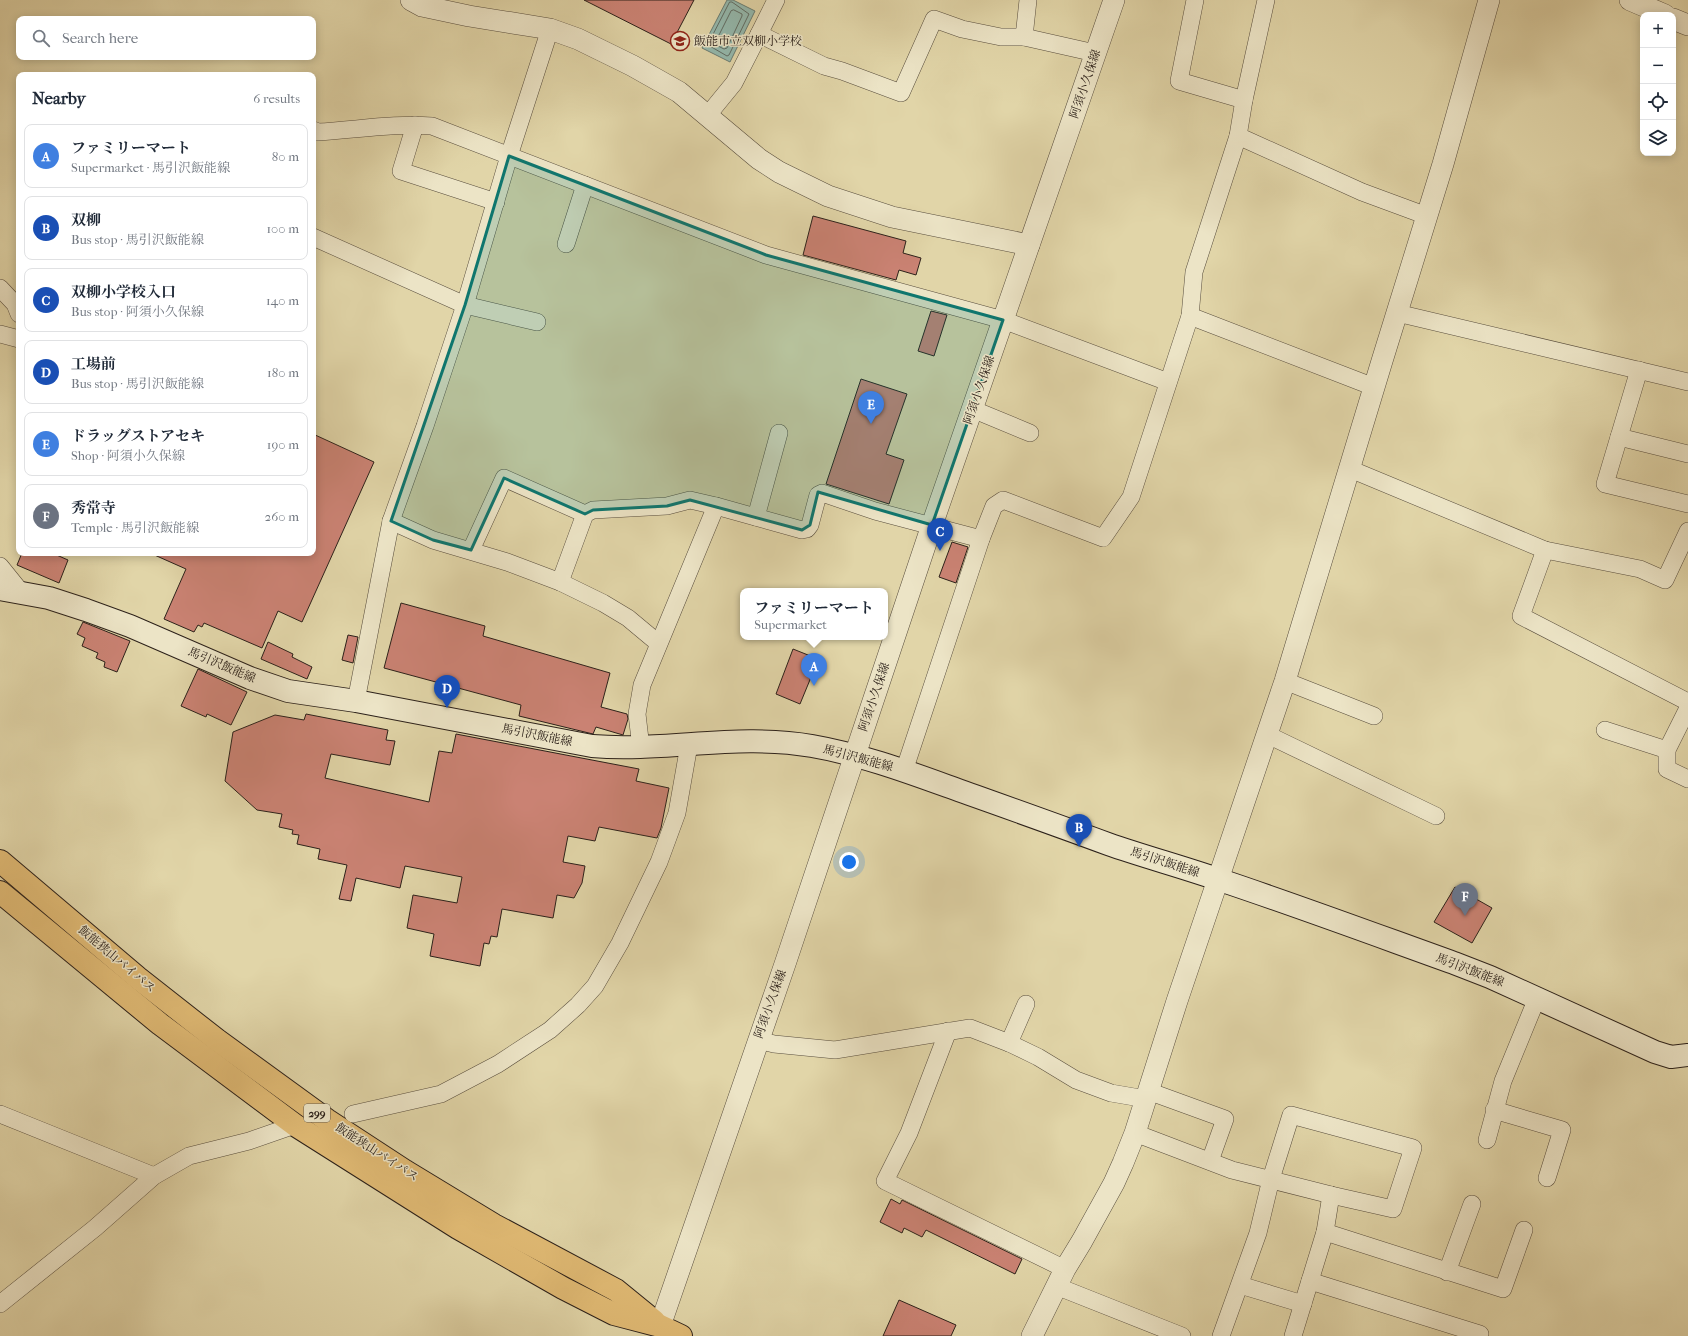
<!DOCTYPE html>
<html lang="en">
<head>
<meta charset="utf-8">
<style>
	body { margin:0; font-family:"IM FELL French Canon","Noto Serif JP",serif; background:#f6f6f7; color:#1f2937 }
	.controls { position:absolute; right:12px; top:12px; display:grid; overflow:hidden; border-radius:8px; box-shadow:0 2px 10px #0003 }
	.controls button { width:36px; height:36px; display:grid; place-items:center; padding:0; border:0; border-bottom:1px solid #e0e1e3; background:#fff; color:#1f2937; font:20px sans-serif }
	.you { position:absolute; left:849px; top:862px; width:14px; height:14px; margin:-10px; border:3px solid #fff; border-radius:50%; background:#1a73e8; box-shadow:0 0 0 6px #1a73e833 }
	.badge { display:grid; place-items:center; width:26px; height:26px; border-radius:50%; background:#111827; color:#fff; font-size:13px; font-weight:700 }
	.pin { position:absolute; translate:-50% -33px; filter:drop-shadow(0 1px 2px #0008) }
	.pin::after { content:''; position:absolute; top:21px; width:14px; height:12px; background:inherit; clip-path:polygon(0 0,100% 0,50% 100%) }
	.popup { position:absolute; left:740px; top:588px; width:148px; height:52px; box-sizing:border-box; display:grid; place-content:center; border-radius:8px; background:#fff; filter:drop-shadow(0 1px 3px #0005); font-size:13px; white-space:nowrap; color:#747a83 }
	.popup b { font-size:15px; color:#1f2937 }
	.popup::after { content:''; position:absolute; left:50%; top:100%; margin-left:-8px; border:8px solid transparent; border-top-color:#fff }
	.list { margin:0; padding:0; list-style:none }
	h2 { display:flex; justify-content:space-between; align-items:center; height:52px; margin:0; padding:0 16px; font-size:17px }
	h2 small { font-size:13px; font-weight:400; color:#747a83 }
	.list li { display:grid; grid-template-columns:26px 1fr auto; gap:12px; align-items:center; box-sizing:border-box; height:64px; margin:0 8px 8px; padding:0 8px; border:1px solid #e0e1e3; border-radius:8px }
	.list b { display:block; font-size:15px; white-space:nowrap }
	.list p { margin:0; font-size:13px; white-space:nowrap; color:#747a83 }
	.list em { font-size:13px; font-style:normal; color:#747a83 }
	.icon { flex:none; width:22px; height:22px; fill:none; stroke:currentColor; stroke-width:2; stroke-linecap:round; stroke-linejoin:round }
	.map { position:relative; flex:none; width:1688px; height:1336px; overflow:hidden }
	.search { position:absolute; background:#fff; box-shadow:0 2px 10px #0003; left:16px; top:16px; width:300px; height:44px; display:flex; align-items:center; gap:10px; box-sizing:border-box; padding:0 14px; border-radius:8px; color:#747a83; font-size:15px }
	.panel { position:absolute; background:#fff; box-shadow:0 2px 10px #0003; left:16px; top:72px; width:300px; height:484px; border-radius:8px }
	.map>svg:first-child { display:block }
</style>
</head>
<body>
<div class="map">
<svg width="1688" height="1336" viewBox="0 0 1688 1336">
	<rect width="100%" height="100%" fill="#e1d5a8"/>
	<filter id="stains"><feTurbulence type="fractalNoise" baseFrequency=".005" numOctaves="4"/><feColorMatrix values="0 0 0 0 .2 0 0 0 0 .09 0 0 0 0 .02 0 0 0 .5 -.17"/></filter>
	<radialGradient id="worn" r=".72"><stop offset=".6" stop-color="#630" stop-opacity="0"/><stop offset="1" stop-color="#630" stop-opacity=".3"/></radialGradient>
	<polygon fill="#94b8ac" stroke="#6a7c72" points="727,0 733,0 755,11 730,62 702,48"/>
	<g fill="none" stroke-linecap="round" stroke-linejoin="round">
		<g stroke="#606c63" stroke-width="1">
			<polygon points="730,2 732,2 749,14 729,55 727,56 708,45"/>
			<polygon points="734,10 742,14 742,16 727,48 724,49 716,45 715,43 731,11"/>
		</g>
	</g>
	<g fill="#ca8273" stroke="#2c211a">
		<polygon points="584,0 694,0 671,44"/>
		<polygon points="813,216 906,241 903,253 921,258 916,275 899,270 896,280 803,255"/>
		<polygon points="931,311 947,315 934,356 918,351"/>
		<polygon points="861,379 907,394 886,454 904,460 889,504 826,484"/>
		<polygon points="313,434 374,462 302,622 278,611 262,648 204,623 202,627 198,625 194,632 164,619 186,569 150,553 313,553"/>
		<polygon points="952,542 968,547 956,583 939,577"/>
		<polygon points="22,553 52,553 68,560 59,583 17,565"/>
		<polygon points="401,603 485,626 483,636 610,673 601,707 627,714 628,719 623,735 596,727 593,734 519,716 521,705 384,668"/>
		<polygon points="83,622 130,641 117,672 104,667 105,662 96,658 98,653 82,646 85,638 77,634"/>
		<polygon points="348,635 358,637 353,663 342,660"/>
		<polygon points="268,642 293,654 292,657 312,667 307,679 261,659"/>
		<polygon points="793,649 813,657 809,668 814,670 800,704 776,694"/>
		<polygon points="198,669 247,692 231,725 207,714 206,717 181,706"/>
		<polygon points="306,714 388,730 386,740 395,741 390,765 331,754 325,778 429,802 439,751 452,753 456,734 639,769 636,781 669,788 661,828 657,838 599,827 595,841 568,836 563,862 585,866 582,883 574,898 557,895 553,918 502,909 497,937 491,936 489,944 484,943 480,966 430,956 434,934 407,928 413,895 457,903 462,877 405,866 400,888 356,878 351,901 339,899 347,865 318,859 320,849 297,844 299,835 292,834 293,830 279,827 282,814 257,810 225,781 233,732 275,715 304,720"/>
		<polygon points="1455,887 1492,908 1472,943 1434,922"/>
		<polygon points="891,1199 900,1204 902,1200 1022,1259 1015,1274 926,1230 922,1237 904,1228 902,1233 880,1222"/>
		<polygon points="899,1300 956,1325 951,1336 883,1336"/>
	</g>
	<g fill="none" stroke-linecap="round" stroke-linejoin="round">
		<g stroke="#594e3e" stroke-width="18">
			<g id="minor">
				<polyline points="1195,0 1179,81 1244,100"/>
				<polyline points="759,34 776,0"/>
				<polyline points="1024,37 1028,0"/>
				<polyline points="707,116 734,83 759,34 824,66 842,71 901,93 934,19 962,29 1001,37 1024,37 1095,53"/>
				<polyline points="415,125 401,171 496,202"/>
				<path d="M313 130 318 132C356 130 394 123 432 126L766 255 1003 320 1168 382"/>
				<polyline points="1238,136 1362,192 1427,216"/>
				<polyline points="313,237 465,305 537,322"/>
				<polyline points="566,244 585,185"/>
				<polyline points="0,288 15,304 19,314"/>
				<polyline points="1397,313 1688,382"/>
				<polyline points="1190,316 1374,387"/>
				<polyline points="0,334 19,339"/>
				<polyline points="1639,370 1619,437 1688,454"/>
				<polyline points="972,409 1030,433"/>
				<polyline points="1619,437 1605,484 1688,504"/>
				<polyline points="1350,469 1545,550 1640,569 1665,580 1688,531"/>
				<polyline points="756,517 779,433"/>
				<polyline points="391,521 433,540 507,562 560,582 603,603 628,618 658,643"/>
				<polyline points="471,550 504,478 585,514 593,510 667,506 690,500 716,506 802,530 807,529 810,525 818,495 822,493 875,511 981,539"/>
				<polyline points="1545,550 1521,616 1688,702"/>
				<polyline points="0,566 21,592"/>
				<polyline points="560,582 585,514"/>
				<polyline points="1285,681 1374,716"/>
				<polyline points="356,701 391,521 425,426 465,305 509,156 550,29"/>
				<polyline points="1688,708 1667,750 1667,769 1688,779"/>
				<polyline points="1605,730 1667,750"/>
				<polyline points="1268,735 1436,816"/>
				<polyline points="641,748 637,714 642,685 716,506"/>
				<polyline points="904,771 981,539 994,506 1003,500 1103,538 1131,497 1190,316 1194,272 1238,136 1244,100 1266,0"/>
				<polyline points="948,1031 909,1133 885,1181 1065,1269"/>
				<polyline points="758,1040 774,1044 835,1050 970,1028 1009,1043 1038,1057 1076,1080 1111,1093 1146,1099"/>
				<polyline points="1009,1043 1026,1004"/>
				<polyline points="1148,1091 1225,1119 1210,1161"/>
				<polyline points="1494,1110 1562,1130 1547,1178"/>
				<polyline points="0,1114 154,1176"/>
				<polyline points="353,1114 441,1094 498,1064 550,1030 578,1005 595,986 620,943 659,862 677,813 689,745"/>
				<polyline points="1135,1133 1232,1170 1331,1195 1393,1209 1413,1148 1291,1115 1271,1179 1258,1233 1221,1336"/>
				<polyline points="1487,1140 1503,1081 1537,998"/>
				<polyline points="1325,1232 1503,1289 1524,1230"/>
				<polyline points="1447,1272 1472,1204"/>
				<polyline points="1310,1281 1480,1334"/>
				<polyline points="1240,1285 1303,1304"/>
				<polyline points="1056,1286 1182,1336"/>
				<polyline points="0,1304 95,1228 154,1176 189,1156 249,1141 295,1125"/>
				<polyline points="1293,1336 1325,1232 1331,1195"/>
			</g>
		</g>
		<g stroke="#594e3e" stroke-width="22">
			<g id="tertiary">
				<polyline points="411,0 422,6 469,16 550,29 578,39 633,66 679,92 759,159 779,172 828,196 892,217 1029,245"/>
				<polyline points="1630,0 1665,15"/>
				<polyline points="1673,19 1688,25"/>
				<polyline points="660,1326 785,964 932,525 1114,0"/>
				<polyline points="1032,1336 1065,1269 1082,1241 1114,1183 1123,1163 1135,1133 1177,1001 1285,681 1382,361 1443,164 1489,0"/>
			</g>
		</g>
		<g stroke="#2c211a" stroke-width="24">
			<path id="secondary" d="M0 589 49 598 86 610 130 626 250 678 288 691 356 701 592 746C665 752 739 733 812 746 858 754 903 770 947 786 1000 805 1054 824 1108 844 1145 857 1183 867 1220 880 1298 906 1376 935 1454 963L1490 977 1655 1052 1671 1057 1688 1055"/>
		</g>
		<g stroke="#2c211a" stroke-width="24">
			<g id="trunk">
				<polyline points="0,861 138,978 217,1040 327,1120 405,1171 494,1225 616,1290 654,1321"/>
				<polyline points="0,892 160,1024 295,1125 458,1228 563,1288 614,1314 660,1326 681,1336"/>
			</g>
		</g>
		<use href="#minor" stroke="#ece4c6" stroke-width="17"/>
		<use href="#tertiary" stroke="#ece4c6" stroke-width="21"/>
		<use href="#secondary" stroke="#ece4c6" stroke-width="22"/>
		<use href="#trunk" stroke="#e0ba74" stroke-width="22"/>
	</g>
	<path fill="#0f766e" fill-opacity="0.2" stroke="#0f766e" stroke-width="3" stroke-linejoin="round" d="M509 156 766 255 1003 320 932 525 818 492 810 525 802 530 690 500 667 506 593 510 585 514 504 478 471 550 433 540 391 521 465 305Z"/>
	<defs>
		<g id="school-ring" transform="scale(1)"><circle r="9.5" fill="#ece4c6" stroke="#8f2418" stroke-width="1.5"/><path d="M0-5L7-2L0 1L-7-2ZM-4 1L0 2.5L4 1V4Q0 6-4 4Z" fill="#8f2418"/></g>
	</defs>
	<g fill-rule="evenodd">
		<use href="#school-ring" x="680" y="41"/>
	</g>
	<g text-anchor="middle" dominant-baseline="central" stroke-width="3" stroke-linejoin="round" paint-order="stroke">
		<rect fill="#ece4c6" stroke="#665c4e" stroke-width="1" x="304" y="1104" width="26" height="18" rx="3"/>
		<g font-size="11" font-weight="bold" fill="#2c211a">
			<text x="317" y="1113">299</text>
		</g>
		<g font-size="12" fill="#2c211a" stroke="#ece4c6" text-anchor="start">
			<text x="694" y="41">飯能市立双柳小学校</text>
		</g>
		<g font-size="12" fill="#2c211a" stroke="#ece4c6">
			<text transform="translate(1085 84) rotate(-71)">阿須小久保線</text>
			<text transform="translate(979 390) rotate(-71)">阿須小久保線</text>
			<text transform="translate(222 665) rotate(23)">馬引沢飯能線</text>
			<text transform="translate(874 697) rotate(-71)">阿須小久保線</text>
			<text transform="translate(537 735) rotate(11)">馬引沢飯能線</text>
			<text transform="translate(858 758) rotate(15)">馬引沢飯能線</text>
			<text transform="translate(1165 862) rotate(18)">馬引沢飯能線</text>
			<text transform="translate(117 959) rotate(40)">飯能狭山バイパス</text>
			<text transform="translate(1470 970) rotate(21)">馬引沢飯能線</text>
			<text transform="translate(770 1004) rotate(-70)">阿須小久保線</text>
			<text transform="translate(377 1152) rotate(33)">飯能狭山バイパス</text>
		</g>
	</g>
	<rect width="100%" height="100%" filter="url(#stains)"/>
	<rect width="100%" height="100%" fill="url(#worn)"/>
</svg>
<div class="controls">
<button>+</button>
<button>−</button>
<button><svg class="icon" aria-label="locate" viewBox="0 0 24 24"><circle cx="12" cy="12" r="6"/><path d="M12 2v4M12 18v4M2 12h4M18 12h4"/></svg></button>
<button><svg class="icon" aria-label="layers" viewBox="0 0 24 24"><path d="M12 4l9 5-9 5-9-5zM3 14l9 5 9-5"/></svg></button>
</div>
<div class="you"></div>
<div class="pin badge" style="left:814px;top:686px;background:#3f7fe0">A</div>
<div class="popup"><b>ファミリーマート</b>Supermarket</div>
<div class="pin badge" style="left:1079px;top:847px;background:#1a4fb4">B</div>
<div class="pin badge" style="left:940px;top:551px;background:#1a4fb4">C</div>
<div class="pin badge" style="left:447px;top:708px;background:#1a4fb4">D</div>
<div class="pin badge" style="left:871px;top:424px;background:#3f7fe0">E</div>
<div class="pin badge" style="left:1465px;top:916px;background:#6b7280">F</div>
<div class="search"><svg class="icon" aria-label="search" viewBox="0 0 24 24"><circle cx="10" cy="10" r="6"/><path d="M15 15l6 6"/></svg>Search here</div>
<section class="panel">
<h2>Nearby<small>6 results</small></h2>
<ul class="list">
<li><span class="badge" style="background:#3f7fe0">A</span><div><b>ファミリーマート</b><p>Supermarket · 馬引沢飯能線</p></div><em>80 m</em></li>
<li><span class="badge" style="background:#1a4fb4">B</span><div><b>双柳</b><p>Bus stop · 馬引沢飯能線</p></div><em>100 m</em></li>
<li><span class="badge" style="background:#1a4fb4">C</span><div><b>双柳小学校入口</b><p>Bus stop · 阿須小久保線</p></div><em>140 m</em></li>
<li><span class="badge" style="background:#1a4fb4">D</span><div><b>工場前</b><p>Bus stop · 馬引沢飯能線</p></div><em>180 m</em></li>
<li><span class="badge" style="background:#3f7fe0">E</span><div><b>ドラッグストアセキ</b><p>Shop · 阿須小久保線</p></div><em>190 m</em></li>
<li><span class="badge" style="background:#6b7280">F</span><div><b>秀常寺</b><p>Temple · 馬引沢飯能線</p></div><em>260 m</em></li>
</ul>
</section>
</div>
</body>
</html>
